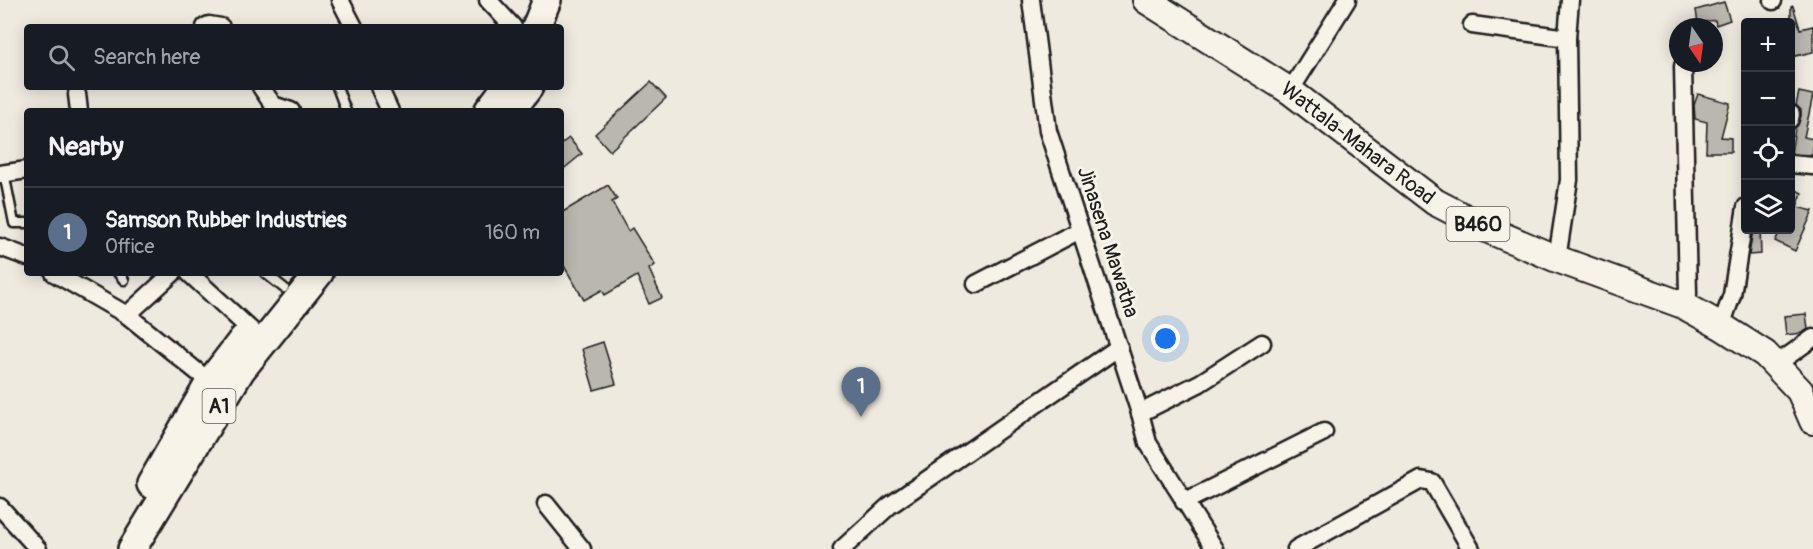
<!DOCTYPE html>
<html lang="en">
<head>
<meta charset="utf-8">
<style>
	body { margin:0; font-family:Pangolin,sans-serif; background:#20242c; color:#f1f3f6 }
	.controls { position:absolute; right:18px; top:18px; display:grid; overflow:hidden; border-radius:6px; box-shadow:0 3px 15px #0003 }
	.controls button { width:54px; height:54px; display:grid; place-items:center; padding:0; border:0; border-bottom:2px solid #363941; background:#171b24; color:#f1f3f6; font:30px sans-serif }
	.compass { position:absolute; left:1669px; top:18px; width:54px; height:54px; border-radius:50%; background:#171b24; box-shadow:0 3px 15px #0003; rotate:167deg }
	.you { position:absolute; left:1166px; top:339px; width:21px; height:21px; margin:-15px; border:4px solid #fff; border-radius:50%; background:#1a73e8; box-shadow:0 0 0 9px #1a73e833 }
	.badge { display:grid; place-items:center; width:39px; height:39px; border-radius:50%; background:#d93025; color:#fff; font-size:20px; font-weight:700 }
	.pin { position:absolute; translate:-50% -50px; filter:drop-shadow(0 2px 3px #0008) }
	.pin::after { content:''; position:absolute; top:32px; width:21px; height:18px; background:inherit; clip-path:polygon(0 0,100% 0,50% 100%) }
	.list { margin:0; padding:0; list-style:none }
	h2 { display:flex; justify-content:space-between; align-items:center; height:78px; margin:0; padding:0 24px; font-size:26px }
	h2 small { font-size:20px; font-weight:400; color:#9ea1a6 }
	.list li { display:grid; grid-template-columns:39px 1fr auto; gap:18px; align-items:center; box-sizing:border-box; height:90px; padding:0 24px; border-top:2px solid #363941 }
	.list b { display:block; font-size:22px; white-space:nowrap }
	.list p { margin:0; font-size:20px; white-space:nowrap; color:#9ea1a6 }
	.list em { font-size:20px; font-style:normal; color:#9ea1a6 }
	.icon { flex:none; width:33px; height:33px; fill:none; stroke:currentColor; stroke-width:2; stroke-linecap:round; stroke-linejoin:round }
	.map { position:relative; flex:none; width:1813px; height:549px; overflow:hidden }
	.search { position:absolute; background:#171b24; box-shadow:0 3px 15px #0003; left:24px; top:24px; width:540px; height:66px; display:flex; align-items:center; gap:15px; box-sizing:border-box; padding:0 21px; border-radius:6px; color:#9ea1a6; font-size:22px }
	.panel { position:absolute; background:#171b24; box-shadow:0 3px 15px #0003; left:24px; top:108px; width:540px; height:168px; border-radius:6px }
	.map>svg:first-child { display:block }
</style>
</head>
<body>
<div class="map">
<svg width="1813" height="549" viewBox="0 0 1813 549">
	<rect width="100%" height="100%" fill="#eeeae0"/>
	<filter id="ink" filterUnits="userSpaceOnUse"><feTurbulence type="fractalNoise" baseFrequency=".0167" numOctaves="2"/><feDisplacementMap in="SourceGraphic" scale="12" xChannelSelector="R" yChannelSelector="G"/><feConvolveMatrix kernelMatrix="1 2 1 2 8 2 1 2 1" color-interpolation-filters="sRGB"/></filter>
	<g filter="url(#ink)">
		<g fill="#bab7af" stroke="#1c1c1c" stroke-width="1.5">
			<polygon points="1724,2 1730,20 1716,25 1715,20 1698,23 1696,10"/>
			<polygon points="1793,6 1800,29 1813,26 1813,52 1791,57 1791,7"/>
			<polygon points="651,82 666,98 610,151 595,134"/>
			<polygon points="1799,92 1813,95 1804,137 1813,139 1813,155 1791,154 1795,128 1798,125 1801,116 1801,110 1796,105"/>
			<polygon points="1698,94 1730,103 1721,137 1731,138 1731,152 1706,152 1707,122 1695,119 1694,105"/>
			<polygon points="569,138 582,154 561,171 561,144"/>
			<polygon points="608,185 617,199 612,202 628,231 632,228 655,265 649,269 662,298 649,304 637,276 605,295 602,290 584,300 561,261 561,213"/>
			<polygon points="1791,187 1802,193 1797,207 1813,211 1795,251 1775,241 1781,230 1791,230"/>
			<polygon points="1753,230 1760,230 1761,254 1749,255"/>
			<polygon points="1806,314 1808,329 1802,333 1786,335 1784,316"/>
			<polygon points="603,342 616,384 594,390 582,349"/>
		</g>
		<g fill="none" stroke-linecap="round" stroke-linejoin="round">
			<g stroke="#1c1c1c" stroke-width="13">
				<g id="service">
					<polyline points="337,87 346,111"/>
					<polyline points="4,173 14,223 27,223"/>
					<polyline points="118,273 124,280"/>
					<polyline points="265,273 284,288"/>
				</g>
			</g>
			<g stroke="#1c1c1c" stroke-width="21">
				<g id="minor">
					<polyline points="340,0 354,27"/>
					<polyline points="488,0 513,27"/>
					<polyline points="1031,0 1048,131 1140,413 1148,443 1215,549"/>
					<polyline points="1773,0 1773,1"/>
					<polyline points="1472,25 1567,38"/>
					<polyline points="205,27 209,25 221,27"/>
					<polyline points="261,87 273,105 291,111"/>
					<polyline points="379,87 390,111"/>
					<polyline points="1290,91 1347,0"/>
					<polyline points="77,94 79,111"/>
					<polyline points="1790,119 1791,114"/>
					<polyline points="1790,164 1813,166"/>
					<polyline points="0,174 27,170"/>
					<polyline points="0,247 27,257"/>
					<polyline points="1557,259 1569,180 1567,38 1570,0"/>
					<polyline points="54,273 127,315 173,273"/>
					<polyline points="189,273 264,342"/>
					<polyline points="976,284 1080,230"/>
					<polyline points="1683,305 1688,294 1683,66"/>
					<polyline points="127,315 210,382"/>
					<polyline points="1721,326 1732,295 1746,207"/>
					<polyline points="1774,366 1813,338"/>
					<polyline points="1140,413 1200,383 1262,343"/>
					<polyline points="1184,502 1324,432"/>
					<polyline points="546,504 582,549"/>
					<polyline points="0,507 38,549"/>
					<polyline points="842,549 889,506 1119,347"/>
					<polyline points="1296,549 1421,480 1432,482 1471,549"/>
				</g>
			</g>
			<g stroke="#1c1c1c" stroke-width="30">
				<g id="primary">
					<path id="s1" d="M1146 0 1290 91 1435 202 1489 230 1557 259 1683 305 1721 326 1765 354 1800 391 1813 421"/>
				</g>
			</g>
			<g stroke="#1c1c1c" stroke-width="32">
				<g id="trunk">
					<polyline points="536,27 547,0"/>
					<polyline points="488,111 506,87"/>
					<polyline points="511,111 529,87"/>
					<polyline points="151,484 210,382 243,339"/>
					<polyline points="132,549 241,370 319,273"/>
				</g>
			</g>
			<use href="#service" stroke="#f7f3e8" stroke-width="8"/>
			<use href="#minor" stroke="#f7f3e8" stroke-width="16"/>
			<use href="#primary" stroke="#f7f3e8" stroke-width="26"/>
			<use href="#trunk" stroke="#f7f3e8" stroke-width="27"/>
		</g>
	</g>
	<g text-anchor="middle" dominant-baseline="central" stroke-width="6" stroke-linejoin="round" paint-order="stroke">
		<g fill="#f7f3e8" stroke="#5e5c59" stroke-width="1.5">
			<rect x="1446.5" y="207" width="63" height="34" rx="4.5"/>
			<rect x="202.5" y="389" width="33" height="34" rx="4.5"/>
		</g>
		<g font-size="20" font-weight="bold" fill="#1c1c1c">
			<text x="1478" y="224">B460</text>
			<text x="219" y="406">A1</text>
		</g>
		<g font-size="21" fill="#1c1c1c" stroke="#f7f3e8">
			<text stroke="none"><textPath href="#s1" startOffset="256">Wattala-Mahara Road</textPath></text>
			<text transform="translate(1108 242) rotate(72)">Jinasena Mawatha</text>
		</g>
	</g>
</svg>
<div class="controls">
<button>+</button>
<button>−</button>
<button><svg class="icon" aria-label="locate" viewBox="0 0 24 24"><circle cx="12" cy="12" r="6"/><path d="M12 2v4M12 18v4M2 12h4M18 12h4"/></svg></button>
<button><svg class="icon" aria-label="layers" viewBox="0 0 24 24"><path d="M12 4l9 5-9 5-9-5zM3 14l9 5 9-5"/></svg></button>
</div>
<svg class="compass" viewBox="-18 -18 36 36"><path d="M0-13l5 13h-10z" fill="#e53935"/><path d="M0 13l5-13h-10z" fill="#9ea1a6"/></svg>
<div class="you"></div>
<div class="pin badge" style="left:861px;top:417px;background:#5c6f8a">1</div>
<div class="search"><svg class="icon" aria-label="search" viewBox="0 0 24 24"><circle cx="10" cy="10" r="6"/><path d="M15 15l6 6"/></svg>Search here</div>
<section class="panel">
<h2>Nearby<small></small></h2>
<ul class="list">
<li><span class="badge" style="background:#5c6f8a">1</span><div><b>Samson Rubber Industries</b><p>Office</p></div><em>160 m</em></li>
</ul>
</section>
</div>
</body>
</html>
